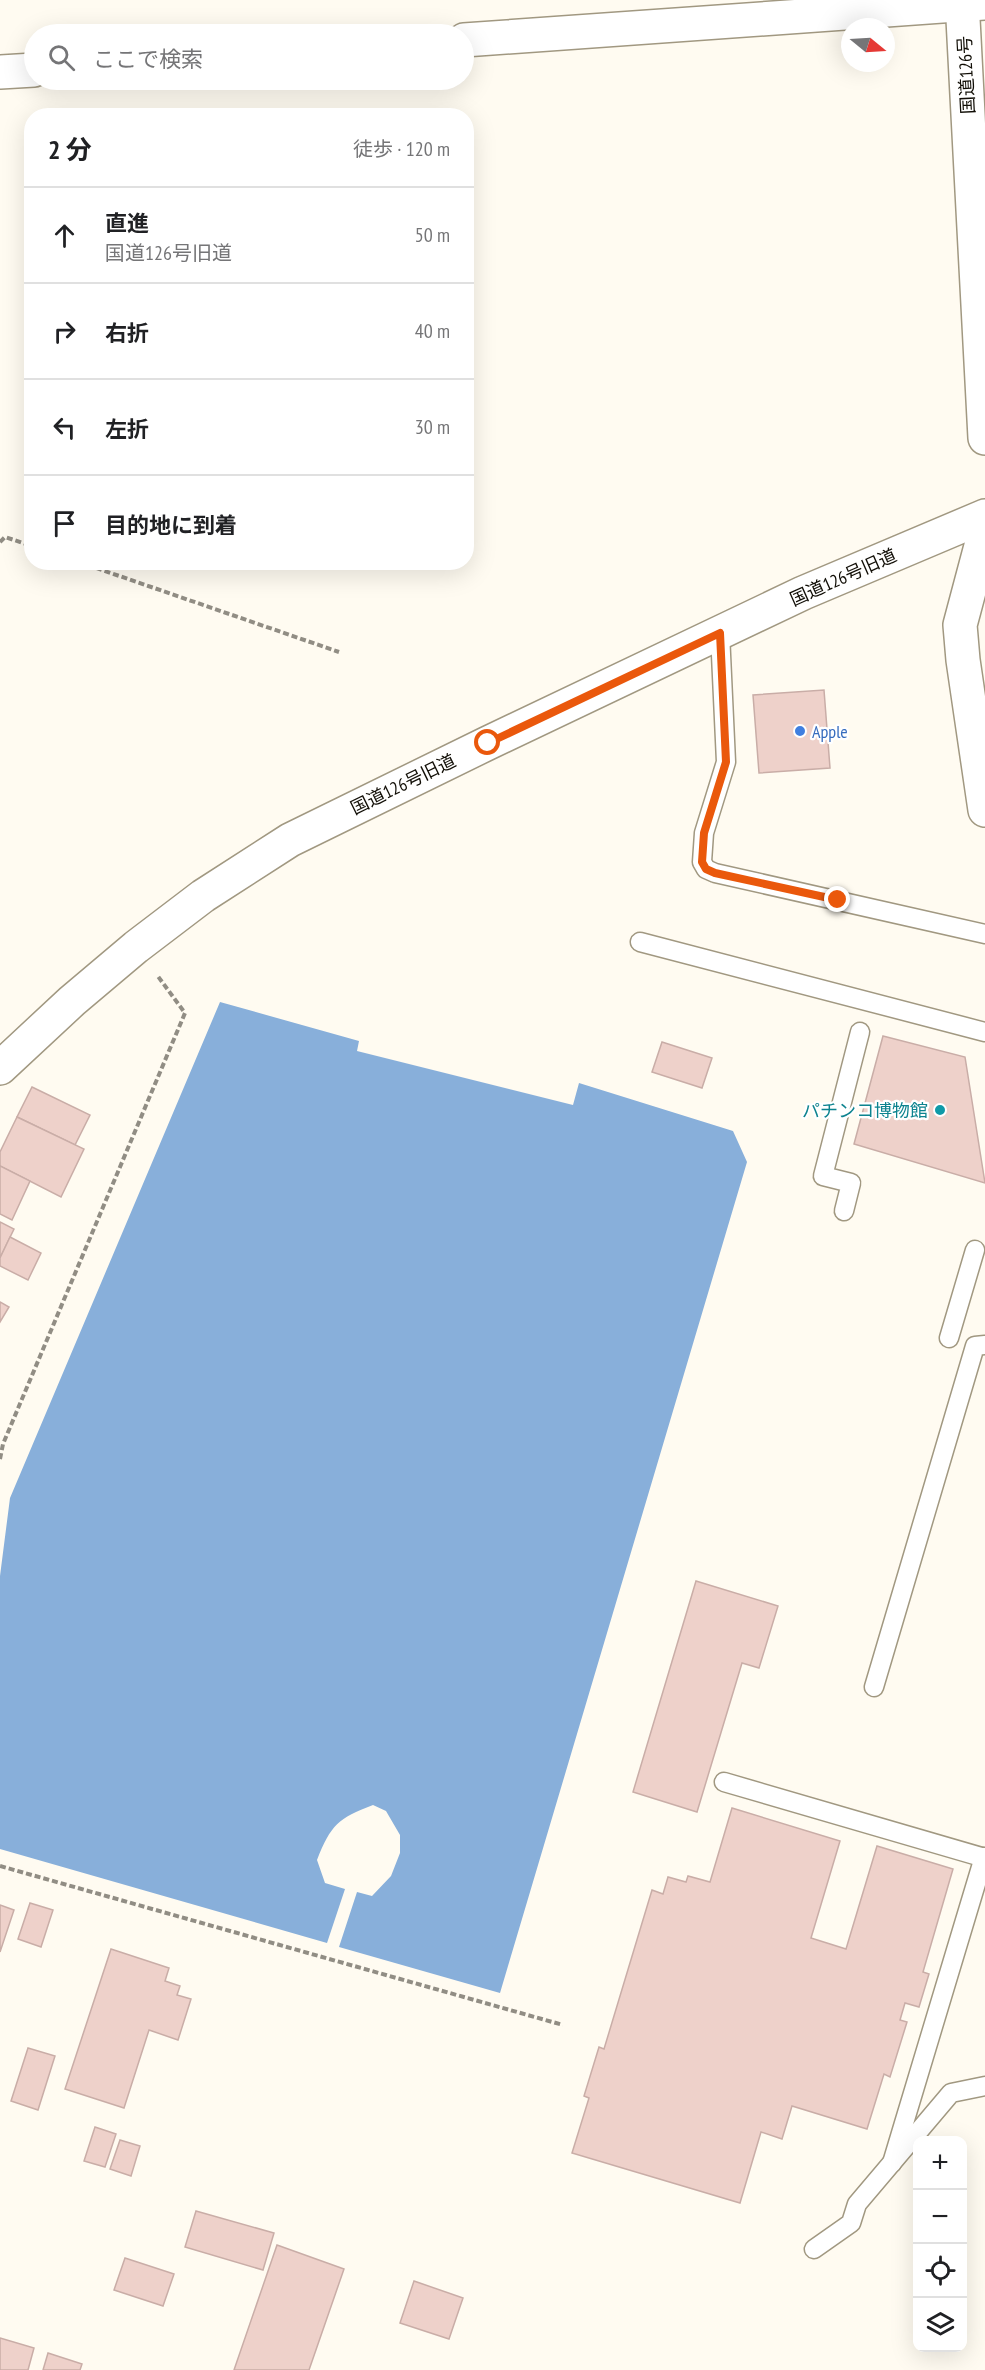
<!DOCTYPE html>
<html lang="ja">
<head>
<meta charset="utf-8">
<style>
	body { margin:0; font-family:"PT Sans Narrow","Noto Sans JP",sans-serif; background:#f6f6f6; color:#202124 }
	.controls { position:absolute; right:18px; bottom:18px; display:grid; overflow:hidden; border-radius:12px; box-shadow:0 6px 24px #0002 }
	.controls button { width:54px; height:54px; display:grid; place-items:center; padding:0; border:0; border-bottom:2px solid #e0e0e0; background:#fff; color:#202124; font:30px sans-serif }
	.compass { position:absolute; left:841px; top:18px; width:54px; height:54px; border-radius:50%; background:#fff; box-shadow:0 6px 24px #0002; rotate:108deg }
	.stop { position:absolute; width:18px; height:18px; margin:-14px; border:4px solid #ea580c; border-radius:50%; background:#fff }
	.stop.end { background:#ea580c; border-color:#fff; box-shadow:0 2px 6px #0008 }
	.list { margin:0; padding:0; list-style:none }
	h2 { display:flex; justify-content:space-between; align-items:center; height:78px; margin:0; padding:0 24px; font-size:26px }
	h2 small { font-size:20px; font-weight:400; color:#757577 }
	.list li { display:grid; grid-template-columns:39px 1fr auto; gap:18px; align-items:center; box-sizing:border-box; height:96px; padding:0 24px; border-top:2px solid #e0e0e0 }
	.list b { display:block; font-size:22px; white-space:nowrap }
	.list p { margin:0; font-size:20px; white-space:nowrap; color:#757577 }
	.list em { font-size:20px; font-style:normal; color:#757577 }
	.icon { flex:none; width:33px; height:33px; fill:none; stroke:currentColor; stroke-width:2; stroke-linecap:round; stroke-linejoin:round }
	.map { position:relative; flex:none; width:985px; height:2370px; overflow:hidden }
	.search { position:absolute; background:#fff; box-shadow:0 6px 24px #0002; left:24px; top:24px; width:450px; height:66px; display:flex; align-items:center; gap:15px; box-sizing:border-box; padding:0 21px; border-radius:33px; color:#757577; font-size:22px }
	.panel { position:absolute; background:#fff; box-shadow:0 6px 24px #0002; left:24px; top:108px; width:450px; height:462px; border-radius:24px }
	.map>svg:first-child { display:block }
</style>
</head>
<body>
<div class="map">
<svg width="985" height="2370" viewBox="0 0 985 2370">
	<rect width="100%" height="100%" fill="#fffbf1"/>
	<path fill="#88afda" d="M220 1002 359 1041 357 1051 573 1105 579 1083 733 1131 747 1162 500 1993 339 1947 357 1892 372 1896 391 1876 400 1853V1835L386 1811 373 1805C338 1818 331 1825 317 1860L325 1883 345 1889 327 1943 0 1849V1576L10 1498Z"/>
	<g fill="#eed1ca" stroke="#c9ada7" stroke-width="1.5">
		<polygon points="824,690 830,768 759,773 753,695"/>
		<polygon points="883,1036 965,1057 985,1183 854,1144"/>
		<polygon points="662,1042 712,1058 702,1088 652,1072"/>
		<polygon points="32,1087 90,1115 75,1145 17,1117"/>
		<polygon points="17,1117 84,1149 61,1197 0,1166 0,1152"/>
		<polygon points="0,1166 30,1181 12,1220 0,1214"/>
		<polygon points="0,1222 14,1229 0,1258"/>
		<polygon points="10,1237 41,1253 28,1280 0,1266 0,1258"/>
		<polygon points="0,1302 9,1307 0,1322"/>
		<polygon points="696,1581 778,1606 759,1668 742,1663 697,1812 633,1792"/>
		<polygon points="732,1808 840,1841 811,1938 846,1949 877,1846 953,1869 923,1972 929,1974 919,2007 905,2003 900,2020 907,2022 890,2077 884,2074 867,2129 792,2106 782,2139 761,2132 740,2203 572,2153 589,2098 584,2096 599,2047 604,2049 652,1890 663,1894 668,1877 686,1882 688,1876 710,1882"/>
		<polygon points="30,1903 53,1910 41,1947 18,1939"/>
		<polygon points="0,1905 14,1910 0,1952"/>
		<polygon points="111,1949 169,1968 165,1981 180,1986 177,1995 191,1999 178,2040 149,2030 124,2108 65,2089"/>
		<polygon points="28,2048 55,2056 38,2110 11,2101"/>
		<polygon points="95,2127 116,2134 105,2167 84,2161"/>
		<polygon points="120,2140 140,2146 131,2176 110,2169"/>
		<polygon points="196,2211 274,2233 263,2270 185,2247"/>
		<polygon points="277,2245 344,2269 309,2370 234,2370"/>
		<polygon points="125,2258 174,2274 163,2306 114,2290"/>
		<polygon points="414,2281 463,2298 449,2339 400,2323"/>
		<polygon points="0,2338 34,2348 28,2370 0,2370"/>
		<polygon points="48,2353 82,2364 80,2370 43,2370"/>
	</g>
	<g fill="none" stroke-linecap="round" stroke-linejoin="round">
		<g stroke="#a19881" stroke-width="21">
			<g id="service">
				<polyline points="720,633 726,762 704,833 702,862 706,869 715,873 985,934"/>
				<polyline points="640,942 985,1032"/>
				<polyline points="844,1211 851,1183 823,1176 860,1032"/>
				<polyline points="949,1338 975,1250"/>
				<polyline points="874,1687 975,1346 985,1345"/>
				<polyline points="724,1782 985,1858"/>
				<polyline points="892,2163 984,1857"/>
				<polyline points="814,2249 851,2223 857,2204 951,2093 985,2086"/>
			</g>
		</g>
		<g stroke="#a19881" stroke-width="36">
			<g id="minor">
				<polyline points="464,40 985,3"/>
				<polyline points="0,72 34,70"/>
			</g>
		</g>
		<g stroke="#a19881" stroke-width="36">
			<polyline id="tertiary" points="0,1068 72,1001 136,947 203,896 290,840 488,743 803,593 985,516"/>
		</g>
		<g stroke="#a19881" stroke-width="36">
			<g id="trunk">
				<polyline points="962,0 985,438"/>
				<polyline points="985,531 960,625 963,660 985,810"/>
			</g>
		</g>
		<g stroke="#918d84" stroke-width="4" stroke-dasharray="6 3" stroke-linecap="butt">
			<polyline points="0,542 5,537 32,546"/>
			<polyline points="79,562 339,652"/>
			<polyline points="0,1459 3,1444 185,1013 157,975"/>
			<polyline points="0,1866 563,2025"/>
		</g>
		<use href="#service" stroke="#fff" stroke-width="18"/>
		<use href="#minor" stroke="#fff" stroke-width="33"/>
		<use href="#tertiary" stroke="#fff" stroke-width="33"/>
		<use href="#trunk" stroke="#fff" stroke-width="33"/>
	</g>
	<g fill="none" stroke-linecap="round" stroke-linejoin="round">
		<polyline stroke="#ea580c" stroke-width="8" points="488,743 720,633 726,762 704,833 702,862 706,869 715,873 838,900"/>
	</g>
	<circle fill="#3f7fe0" stroke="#fff" stroke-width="2" cx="800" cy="731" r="6"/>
	<circle fill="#0f9aa8" stroke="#fff" stroke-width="2" cx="940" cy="1110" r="6"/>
	<g text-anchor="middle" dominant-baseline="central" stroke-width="4.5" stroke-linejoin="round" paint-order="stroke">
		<g font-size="18" fill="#100d05" stroke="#fff">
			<text transform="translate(966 75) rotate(-93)">国道126号</text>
			<text transform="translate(843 577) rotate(-24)">国道126号旧道</text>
			<text transform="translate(403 784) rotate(-26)">国道126号旧道</text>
		</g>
		<g font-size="18" fill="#366cbe" stroke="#fff" text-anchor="start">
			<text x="812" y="731">Apple</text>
		</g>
		<g font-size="18" fill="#0d838f" stroke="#fff" text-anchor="end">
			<text x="928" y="1110">パチンコ博物館</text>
		</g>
	</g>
</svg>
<div class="controls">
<button>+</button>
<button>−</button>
<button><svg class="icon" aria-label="locate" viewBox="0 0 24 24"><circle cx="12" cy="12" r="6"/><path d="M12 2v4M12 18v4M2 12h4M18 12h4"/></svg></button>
<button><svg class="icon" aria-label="layers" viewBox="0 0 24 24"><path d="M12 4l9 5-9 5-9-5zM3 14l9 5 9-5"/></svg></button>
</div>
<svg class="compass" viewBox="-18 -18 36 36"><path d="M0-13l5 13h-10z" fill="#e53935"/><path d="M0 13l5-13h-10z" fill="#757577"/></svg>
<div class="stop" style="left:488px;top:743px"></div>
<div class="stop end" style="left:838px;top:900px"></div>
<div class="search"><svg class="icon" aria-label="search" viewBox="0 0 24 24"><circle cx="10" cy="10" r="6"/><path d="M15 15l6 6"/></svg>ここで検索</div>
<section class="panel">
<h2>2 分<small>徒歩 · 120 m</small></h2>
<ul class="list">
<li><svg class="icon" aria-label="ahead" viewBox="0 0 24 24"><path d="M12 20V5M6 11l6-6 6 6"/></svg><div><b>直進</b><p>国道126号旧道</p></div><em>50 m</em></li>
<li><svg class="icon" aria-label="right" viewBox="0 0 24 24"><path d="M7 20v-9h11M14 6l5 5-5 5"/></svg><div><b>右折</b></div><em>40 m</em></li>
<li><svg class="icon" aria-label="left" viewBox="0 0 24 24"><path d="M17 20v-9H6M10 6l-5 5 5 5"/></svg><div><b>左折</b></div><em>30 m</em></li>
<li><svg class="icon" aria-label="arrive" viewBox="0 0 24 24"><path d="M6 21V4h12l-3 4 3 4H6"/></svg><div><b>目的地に到着</b></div></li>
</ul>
</section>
</div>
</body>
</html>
